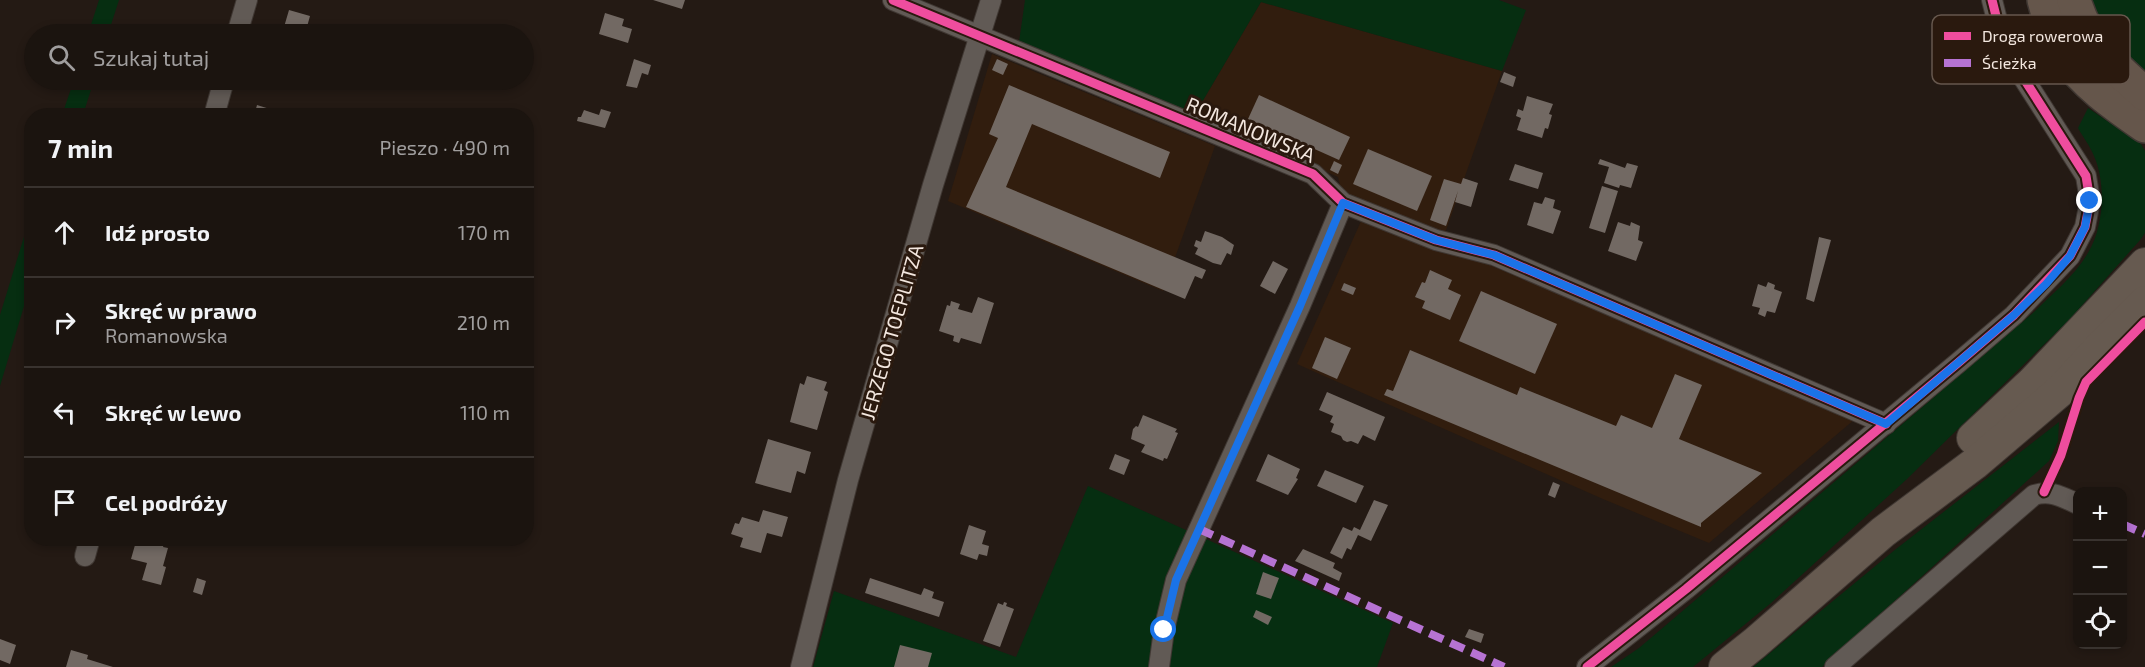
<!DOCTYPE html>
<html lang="pl">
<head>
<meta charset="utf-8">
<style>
	body { margin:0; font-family:"Exo 2",sans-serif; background:#241d18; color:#f1f3f6 }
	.controls { position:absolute; right:18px; bottom:18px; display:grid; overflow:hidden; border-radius:12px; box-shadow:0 3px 9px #0003 }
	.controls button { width:54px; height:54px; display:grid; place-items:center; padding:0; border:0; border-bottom:2px solid #39332f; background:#1b140f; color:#f1f3f6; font:30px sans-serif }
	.stop { position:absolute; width:18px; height:18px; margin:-14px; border:4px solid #1a73e8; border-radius:50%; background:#fff }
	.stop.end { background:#1a73e8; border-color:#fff; box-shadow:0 2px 6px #0008 }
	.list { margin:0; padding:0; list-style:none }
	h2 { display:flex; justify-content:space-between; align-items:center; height:78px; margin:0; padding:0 24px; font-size:26px }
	h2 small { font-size:20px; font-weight:400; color:#a09e9e }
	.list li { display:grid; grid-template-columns:39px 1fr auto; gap:18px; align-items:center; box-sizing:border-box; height:90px; padding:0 24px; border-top:2px solid #39332f }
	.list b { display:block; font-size:22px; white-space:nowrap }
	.list p { margin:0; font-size:20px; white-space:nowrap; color:#a09e9e }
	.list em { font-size:20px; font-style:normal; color:#a09e9e }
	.icon { flex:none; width:33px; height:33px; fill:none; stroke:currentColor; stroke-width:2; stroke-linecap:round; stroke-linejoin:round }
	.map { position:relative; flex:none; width:2145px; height:667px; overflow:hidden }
	.search { position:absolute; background:#1b140f; box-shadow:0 3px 9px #0003; left:24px; top:24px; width:510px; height:66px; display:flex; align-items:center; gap:15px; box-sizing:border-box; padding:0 21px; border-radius:33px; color:#a09e9e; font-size:22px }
	.panel { position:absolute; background:#1b140f; box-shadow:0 3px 9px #0003; left:24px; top:108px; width:510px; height:438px; border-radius:24px }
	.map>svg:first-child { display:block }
</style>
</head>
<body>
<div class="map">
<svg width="2145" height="667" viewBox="0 0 2145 667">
	<rect width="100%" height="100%" fill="#241a14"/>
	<g fill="#311d0e">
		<polygon points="1261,2 1502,71 1444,236 1342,194 1338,177 1195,114"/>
		<polygon points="992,54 1215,146 1163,291 948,201"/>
		<polygon points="1362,219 1464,254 1855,419 1709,543 1603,499 1297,364"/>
	</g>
	<g fill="#062e11">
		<polygon points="99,0 119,0 108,34 88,34"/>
		<polygon points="1025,0 1499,0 1526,10 1502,71 1261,2 1195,114 1019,42"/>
		<path d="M2089 0H2145V75C2121 52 2100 31 2089 0Z"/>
		<polygon points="74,80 94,80 83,115 62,115"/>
		<path d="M2088 108 2141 144 2145 151V233L2141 239 2069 320 1907 479 1771 603 1693 667H1611L1639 648 2033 313C2052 294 2076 275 2089 251 2104 225 2106 183 2094 156 2090 146 2083 137 2078 128Z"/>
		<polygon points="31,214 31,283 0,386 0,315"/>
		<polygon points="2059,422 2058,441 2049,461 1822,667 1753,667 1896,549"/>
		<polygon points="1088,486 1393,623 1377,667 813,667 834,591 1016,657"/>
	</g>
	<g fill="#726963">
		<polygon points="653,0 685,0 682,9"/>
		<polygon points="289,10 310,16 305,34 278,34 280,26 284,27"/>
		<polygon points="605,13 624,19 622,26 632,29 628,43 599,34"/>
		<polygon points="634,59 651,65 648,75 642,73 637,88 626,86"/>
		<polygon points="997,59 1008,64 1003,75 992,70"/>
		<polygon points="1504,72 1516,77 1513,87 1500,82"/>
		<polygon points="1009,85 1170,152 1160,178 1032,124 1006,187 1206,270 1202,279 1195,276 1185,299 966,207 998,138 989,134"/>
		<polygon points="1259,95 1350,137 1339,160 1248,119"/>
		<polygon points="1527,96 1553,104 1549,114 1552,115 1548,129 1545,128 1542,138 1517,130 1521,118 1516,116 1518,109 1523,111"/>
		<polygon points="257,105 289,115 289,116 254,116"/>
		<polygon points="601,109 611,112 605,128 577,121 578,117 581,117 584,110 599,115"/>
		<polygon points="1368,149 1432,176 1417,211 1353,184"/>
		<polygon points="1600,159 1625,168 1627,163 1638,166 1631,188 1620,185 1619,188 1604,183 1609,167 1598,164"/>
		<polygon points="1334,161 1342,165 1338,174 1330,170"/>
		<polygon points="1515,164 1543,173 1538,189 1509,180"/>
		<polygon points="1463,178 1478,183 1471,207 1455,202 1458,191 1446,226 1430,220 1444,179 1461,184"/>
		<polygon points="1602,186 1618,191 1605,233 1589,228"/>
		<polygon points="1545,197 1555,200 1553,208 1561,211 1553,234 1527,225 1534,202 1542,204"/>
		<polygon points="1618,222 1630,226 1631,222 1640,226 1638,240 1643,242 1636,261 1608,251"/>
		<polygon points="1205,231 1222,237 1234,245 1231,255 1227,253 1221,265 1213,263 1195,254 1198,248 1194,246 1196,240 1201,242"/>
		<polygon points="1819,237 1831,240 1814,302 1806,299"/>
		<polygon points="1273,261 1288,269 1275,294 1260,286"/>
		<polygon points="1430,270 1452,280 1448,289 1461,295 1450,320 1422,308 1425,301 1415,297 1422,282 1425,283"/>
		<polygon points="1768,282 1775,285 1774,289 1782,292 1775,313 1767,311 1765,317 1758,314 1760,308 1752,306 1758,284 1766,287"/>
		<polygon points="1344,283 1356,288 1353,295 1341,290"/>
		<polygon points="1481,291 1557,324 1535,374 1459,341"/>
		<polygon points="978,297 994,303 981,344 961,338 959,343 953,341 954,336 939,331 947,305 950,306 951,301 960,304 958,309 972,313"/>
		<polygon points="1325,337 1351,348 1337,379 1312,368"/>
		<polygon points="1410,350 1517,395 1520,387 1616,426 1621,415 1652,428 1675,374 1702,385 1679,439 1762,473 1701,523 1701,527 1384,395 1387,389 1393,391"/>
		<polygon points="807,376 827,382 824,390 828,392 817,430 790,422 800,383 804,385"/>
		<polygon points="1327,392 1385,417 1375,441 1363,435 1358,444 1351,441 1347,442 1343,440 1341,436 1331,432 1334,424 1330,422 1333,416 1319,410"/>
		<polygon points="1143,415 1177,429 1175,432 1178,433 1167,459 1164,458 1163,461 1141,452 1145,445 1131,439 1133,429 1136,426 1138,427"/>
		<polygon points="768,439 811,452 805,474 797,471 791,493 755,483"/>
		<polygon points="1115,454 1130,460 1124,475 1109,469"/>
		<polygon points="1268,454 1300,469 1296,478 1298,479 1288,495 1256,481"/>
		<polygon points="1325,470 1364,486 1356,503 1317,486"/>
		<polygon points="1553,482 1560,485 1555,498 1548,495"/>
		<polygon points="1374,500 1388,505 1371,541 1358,535 1351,550 1347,548 1342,559 1330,553 1343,527 1352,531 1354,527 1360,530"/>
		<polygon points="763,510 788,517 782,537 767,533 761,553 740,547 743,538 731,534 735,523 739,524 742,517 759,522"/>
		<polygon points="969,525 986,531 982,544 989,546 987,556 979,554 977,560 960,554"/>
		<polygon points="131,538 166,538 163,547 168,548 163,566 166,567 161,585 142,580 147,563 131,559 135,545 132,544 133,540"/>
		<polygon points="1303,549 1335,563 1333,568 1342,573 1339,581 1295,561"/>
		<polygon points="1263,572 1279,578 1271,599 1256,594"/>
		<polygon points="197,578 206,581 202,595 193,592"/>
		<polygon points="870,578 921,595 924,588 934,592 932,598 944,602 939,617 865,593"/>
		<polygon points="1004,602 1007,603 1006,606 1014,609 1000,647 983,641 998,603 1003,605"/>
		<polygon points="1256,610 1272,617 1268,625 1253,617"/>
		<polygon points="1469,629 1484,634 1481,643 1465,637"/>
		<polygon points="0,639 16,645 10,664 0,660"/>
		<polygon points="900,645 932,653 928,667 894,667"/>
		<polygon points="71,650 88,655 87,659 113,667 66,667"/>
	</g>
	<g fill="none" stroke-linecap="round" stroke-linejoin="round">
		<g stroke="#3f3732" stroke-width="22">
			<g id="minor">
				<polyline points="893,0 1313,174 1343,203 1436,240 1494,255 1886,424"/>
				<polyline points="237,34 247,0"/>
				<polyline points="214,116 224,80"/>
				<polyline points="85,556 90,538"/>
				<polyline points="801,667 848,480 933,185 991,0"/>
				<polyline points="1159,667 1164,630 1176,580 1300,306 1343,203"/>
				<polyline points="1587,667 1686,589 1959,362 2014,315 2070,256 2085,227 2090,201 2086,176 2019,71 2001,36 1992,0"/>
				<path d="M1835 667 2034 495C2051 490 2062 497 2078 504"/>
			</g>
		</g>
		<g stroke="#3f3732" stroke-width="34">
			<g id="primary">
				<polyline points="1973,438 2032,383 2145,264"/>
				<polyline points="1725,667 1755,643 1883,532 1974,464 2061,390 2102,345 2145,302"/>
			</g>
		</g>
		<g stroke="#3f3732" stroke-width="36">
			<g id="motorway">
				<path d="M2044 0C2049 19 2055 39 2066 56 2084 84 2118 107 2145 126"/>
				<path d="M2074 0C2087 44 2112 65 2145 94"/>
			</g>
		</g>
		<use href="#minor" stroke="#615a55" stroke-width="20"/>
		<use href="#primary" stroke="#665a50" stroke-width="32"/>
		<use href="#motorway" stroke="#65564b" stroke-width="33"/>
		<g stroke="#b673d3" stroke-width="8" stroke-dasharray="15 8" stroke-linecap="butt">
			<polyline points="2122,524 2145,534"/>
			<polyline points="1199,529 1504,667"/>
		</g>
		<g stroke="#2a190e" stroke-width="13">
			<g id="cycleway">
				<polyline points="893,0 1313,174 1343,203 1436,240 1494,255 1886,424"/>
				<polyline points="2044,492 2061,455 2079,398 2086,382 2145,322"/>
				<polyline points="1587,667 1686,589 1959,362 2014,315 2070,256 2085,227 2090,201 2086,176 2019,71 2001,36 1992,0"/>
			</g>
		</g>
		<use href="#cycleway" stroke="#ef4d9e" stroke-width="9"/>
	</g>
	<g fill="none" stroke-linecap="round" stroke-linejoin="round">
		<polyline stroke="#1a73e8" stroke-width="8" points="1164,630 1176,580 1300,306 1343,203 1436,240 1494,255 1886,424 2014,315 2046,284 2070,256 2085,227 2090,201"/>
	</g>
	<g text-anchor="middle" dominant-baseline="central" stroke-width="6" stroke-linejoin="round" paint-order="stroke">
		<g font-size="20" fill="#f3e7df" stroke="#2a190e">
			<text transform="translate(1251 129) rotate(23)">ROMANOWSKA</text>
			<text transform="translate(891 332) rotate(-74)">JERZEGO TOEPLITZA</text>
		</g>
	</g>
	<rect x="1932" y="15" width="198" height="69" rx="9" fill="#2a190e" stroke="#66574d" stroke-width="1.5"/>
	<rect x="1944" y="32" width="27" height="8" fill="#ef4d9e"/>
	<rect x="1944" y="59" width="27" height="8" fill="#b673d3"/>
	<g font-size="16" fill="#f3e7df">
		<text x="1982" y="42">Droga rowerowa</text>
		<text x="1982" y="69">Ścieżka</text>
	</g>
</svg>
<div class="controls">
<button>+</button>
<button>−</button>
<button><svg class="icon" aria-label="locate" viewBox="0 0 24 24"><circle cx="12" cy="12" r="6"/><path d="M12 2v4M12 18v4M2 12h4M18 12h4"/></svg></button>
</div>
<div class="stop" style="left:1164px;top:630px"></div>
<div class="stop end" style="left:2090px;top:201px"></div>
<div class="search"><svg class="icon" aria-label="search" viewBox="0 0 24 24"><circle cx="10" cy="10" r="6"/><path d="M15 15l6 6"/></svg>Szukaj tutaj</div>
<section class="panel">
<h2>7 min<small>Pieszo · 490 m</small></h2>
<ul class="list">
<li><svg class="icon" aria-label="ahead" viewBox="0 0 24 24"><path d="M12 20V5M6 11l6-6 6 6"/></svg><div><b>Idź prosto</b></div><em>170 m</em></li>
<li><svg class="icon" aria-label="right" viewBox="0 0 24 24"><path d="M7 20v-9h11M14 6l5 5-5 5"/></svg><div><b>Skręć w prawo</b><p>Romanowska</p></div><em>210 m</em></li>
<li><svg class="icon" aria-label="left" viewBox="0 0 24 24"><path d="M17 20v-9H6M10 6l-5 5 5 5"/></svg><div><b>Skręć w lewo</b></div><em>110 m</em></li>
<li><svg class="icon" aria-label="arrive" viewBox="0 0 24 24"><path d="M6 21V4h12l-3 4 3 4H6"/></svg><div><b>Cel podróży</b></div></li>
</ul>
</section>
</div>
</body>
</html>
